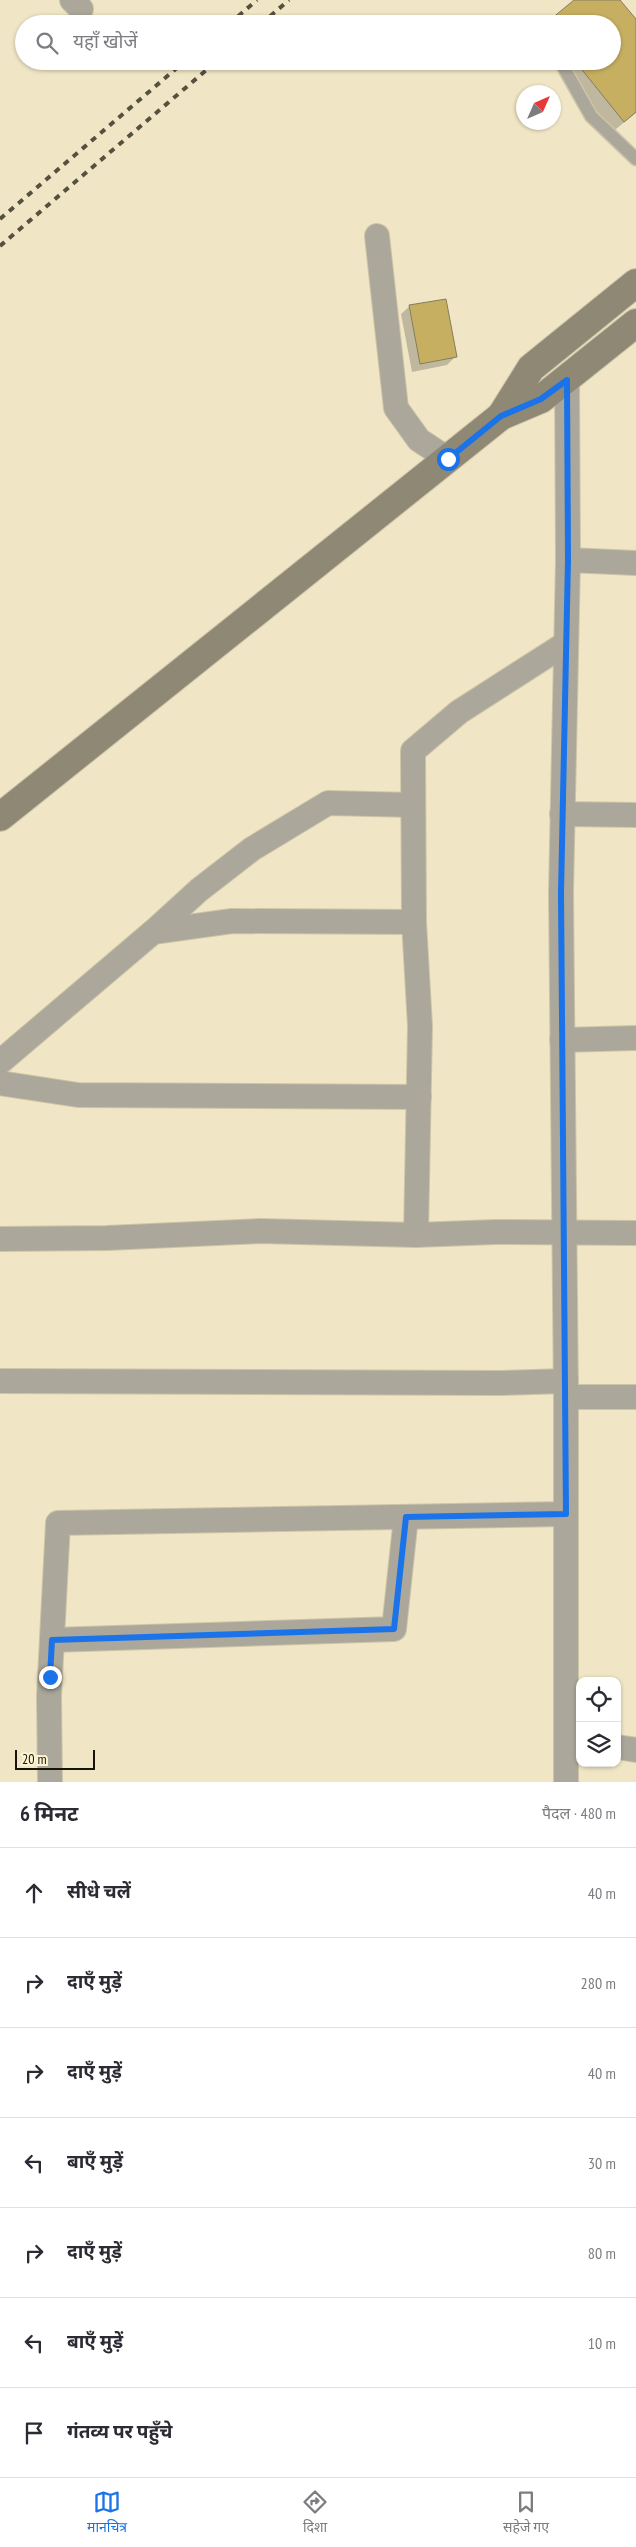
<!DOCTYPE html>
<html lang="hi">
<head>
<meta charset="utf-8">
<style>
	body { margin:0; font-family:"PT Sans Narrow","Noto Sans Devanagari",sans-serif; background:#f2f2f3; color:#2b2b33 }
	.controls { position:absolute; right:15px; bottom:15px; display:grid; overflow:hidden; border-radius:10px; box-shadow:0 1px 4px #0004 }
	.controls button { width:45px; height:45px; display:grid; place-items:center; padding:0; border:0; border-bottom:1px solid #e1e1e2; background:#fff; color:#2b2b33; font:25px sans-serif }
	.compass { position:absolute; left:516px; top:85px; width:45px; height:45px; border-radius:50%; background:#fff; box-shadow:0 1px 4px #0004; rotate:45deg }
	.scale { position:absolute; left:15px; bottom:12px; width:80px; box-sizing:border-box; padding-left:5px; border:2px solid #171308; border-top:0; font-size:14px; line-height:18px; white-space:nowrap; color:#171308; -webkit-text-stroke:4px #fef3d3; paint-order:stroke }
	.stop { position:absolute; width:15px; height:15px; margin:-11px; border:4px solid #1a73e8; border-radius:50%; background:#fff }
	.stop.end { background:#1a73e8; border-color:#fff; box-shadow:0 1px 5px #0008 }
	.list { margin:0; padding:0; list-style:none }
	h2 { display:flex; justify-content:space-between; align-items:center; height:65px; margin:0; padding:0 20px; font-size:21px }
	h2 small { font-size:16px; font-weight:400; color:#7c7c81 }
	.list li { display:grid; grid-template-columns:32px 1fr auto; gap:15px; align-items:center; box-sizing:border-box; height:90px; padding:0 20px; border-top:1px solid #e1e1e2 }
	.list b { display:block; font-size:19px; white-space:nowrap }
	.list em { font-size:16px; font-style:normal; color:#7c7c81 }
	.icon { flex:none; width:28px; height:28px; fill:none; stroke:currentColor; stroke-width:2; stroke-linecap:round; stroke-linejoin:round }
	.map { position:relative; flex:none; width:636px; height:1782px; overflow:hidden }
	.search { position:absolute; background:#fff; box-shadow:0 1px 4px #0004; left:15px; right:15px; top:15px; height:55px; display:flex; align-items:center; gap:12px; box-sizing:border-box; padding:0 18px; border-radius:28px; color:#7c7c81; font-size:19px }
	.sheet { height:695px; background:#fff }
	nav { display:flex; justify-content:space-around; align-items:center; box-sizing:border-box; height:70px; border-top:1px solid #e1e1e2; background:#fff; font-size:14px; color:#7c7c81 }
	nav a { display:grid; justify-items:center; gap:2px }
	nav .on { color:#1a73e8 }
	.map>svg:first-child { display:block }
</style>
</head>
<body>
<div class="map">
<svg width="636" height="1782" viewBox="0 0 636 1782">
	<rect width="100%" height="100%" fill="#f0e6c6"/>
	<g fill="#0003">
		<polygon points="576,0 619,0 636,21 636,113 611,133 553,61 612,61 612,24"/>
		<polygon points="410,306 455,357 447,365 412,372 401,314"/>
	</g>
	<g fill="#c7af62" stroke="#867d60">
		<polygon points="574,0 620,0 636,19 636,112 624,122 575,61 612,61 612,24 545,24"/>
		<polygon points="446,299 457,357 420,364 409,305"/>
	</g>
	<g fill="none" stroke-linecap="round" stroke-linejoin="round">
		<g stroke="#cdc4a8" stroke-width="15">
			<polyline id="lane" points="560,61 591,116 636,159"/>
		</g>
		<g stroke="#cdc4a8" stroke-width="26">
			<g id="street">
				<polyline points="72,0 81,9"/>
				<polyline points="377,236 396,408 419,440 448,459"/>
				<polyline points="567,380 568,560 561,893 566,1397 636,1397"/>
				<polyline points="568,560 636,563"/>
				<polyline points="562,814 636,815"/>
				<polyline points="153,932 199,890 252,849 328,803 413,805"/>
				<polyline points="562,1040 636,1038"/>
				<polyline points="0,1062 153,932 232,921 414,922"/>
				<polyline points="0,1083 78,1095 419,1097"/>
				<polyline points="416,1235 420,1026 414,922 413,751 459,712 565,644"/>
				<polyline points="0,1239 107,1238 260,1231 416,1235 495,1232 636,1233"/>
				<polyline points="0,1381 499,1383 566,1381"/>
				<polyline points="52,1640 394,1629 406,1517"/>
				<polyline points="617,1747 636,1750"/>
				<polyline points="50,1782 49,1696 58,1523 566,1514"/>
				<polyline points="566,1782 566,1397"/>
			</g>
		</g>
		<g stroke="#cdc4a8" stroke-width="30">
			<g id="secondary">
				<polyline points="501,416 531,368 636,283"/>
				<polyline points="0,817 501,416 541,399 636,323"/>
			</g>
		</g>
		<use href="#lane" stroke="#aba79a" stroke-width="12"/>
		<use href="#street" stroke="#aba79a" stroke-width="24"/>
		<use href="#secondary" stroke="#8e8875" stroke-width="28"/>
		<g stroke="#56503f" stroke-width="4" stroke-dasharray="6 6" stroke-linecap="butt">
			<polyline points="229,24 257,0"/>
			<polyline points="261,24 289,0"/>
			<polyline points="0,219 185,61"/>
			<polyline points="0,246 217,61"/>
		</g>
	</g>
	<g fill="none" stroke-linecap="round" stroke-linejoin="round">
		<polyline stroke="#1a73e8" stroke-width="6" points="50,1677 52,1640 394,1629 406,1517 566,1514 561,893 568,560 567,380 541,399 501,416 448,459"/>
	</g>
</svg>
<div class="controls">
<button><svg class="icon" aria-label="locate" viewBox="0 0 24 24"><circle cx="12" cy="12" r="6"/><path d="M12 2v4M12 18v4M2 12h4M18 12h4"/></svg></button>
<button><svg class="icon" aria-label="layers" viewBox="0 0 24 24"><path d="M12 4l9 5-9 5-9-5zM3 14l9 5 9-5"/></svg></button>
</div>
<svg class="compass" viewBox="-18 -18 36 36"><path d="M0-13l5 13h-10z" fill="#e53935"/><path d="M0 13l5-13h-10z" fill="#7c7c81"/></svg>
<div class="scale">20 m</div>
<div class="stop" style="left:448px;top:459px"></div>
<div class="stop end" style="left:50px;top:1677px"></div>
<div class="search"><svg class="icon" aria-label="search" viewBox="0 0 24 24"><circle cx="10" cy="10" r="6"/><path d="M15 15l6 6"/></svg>यहाँ खोजें</div>
</div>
<section class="sheet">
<h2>6 मिनट<small>पैदल · 480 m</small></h2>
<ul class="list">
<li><svg class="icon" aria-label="ahead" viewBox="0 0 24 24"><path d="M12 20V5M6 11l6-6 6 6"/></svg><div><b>सीधे चलें</b></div><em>40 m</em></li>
<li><svg class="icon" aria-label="right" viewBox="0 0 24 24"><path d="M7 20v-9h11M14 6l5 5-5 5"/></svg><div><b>दाएँ मुड़ें</b></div><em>280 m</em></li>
<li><svg class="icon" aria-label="right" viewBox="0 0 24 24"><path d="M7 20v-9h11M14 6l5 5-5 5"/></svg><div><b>दाएँ मुड़ें</b></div><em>40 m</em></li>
<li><svg class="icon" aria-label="left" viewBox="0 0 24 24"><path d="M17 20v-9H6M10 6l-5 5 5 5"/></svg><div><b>बाएँ मुड़ें</b></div><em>30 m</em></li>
<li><svg class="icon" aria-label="right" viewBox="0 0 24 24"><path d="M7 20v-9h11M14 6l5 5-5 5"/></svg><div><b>दाएँ मुड़ें</b></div><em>80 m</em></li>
<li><svg class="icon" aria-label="left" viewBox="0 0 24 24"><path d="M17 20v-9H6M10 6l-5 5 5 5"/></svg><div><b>बाएँ मुड़ें</b></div><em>10 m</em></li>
<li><svg class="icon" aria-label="arrive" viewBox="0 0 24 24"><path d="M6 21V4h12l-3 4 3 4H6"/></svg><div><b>गंतव्य पर पहुँचे</b></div></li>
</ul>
</section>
<nav>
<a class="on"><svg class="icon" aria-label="map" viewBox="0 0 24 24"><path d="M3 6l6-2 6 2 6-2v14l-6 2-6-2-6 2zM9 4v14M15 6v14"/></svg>मानचित्र</a>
<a><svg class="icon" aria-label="directions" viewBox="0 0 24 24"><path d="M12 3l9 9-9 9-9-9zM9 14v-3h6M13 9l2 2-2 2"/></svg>दिशा</a>
<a><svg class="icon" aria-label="saved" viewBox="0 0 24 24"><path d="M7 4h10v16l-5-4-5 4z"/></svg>सहेजे गए</a>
</nav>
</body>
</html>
